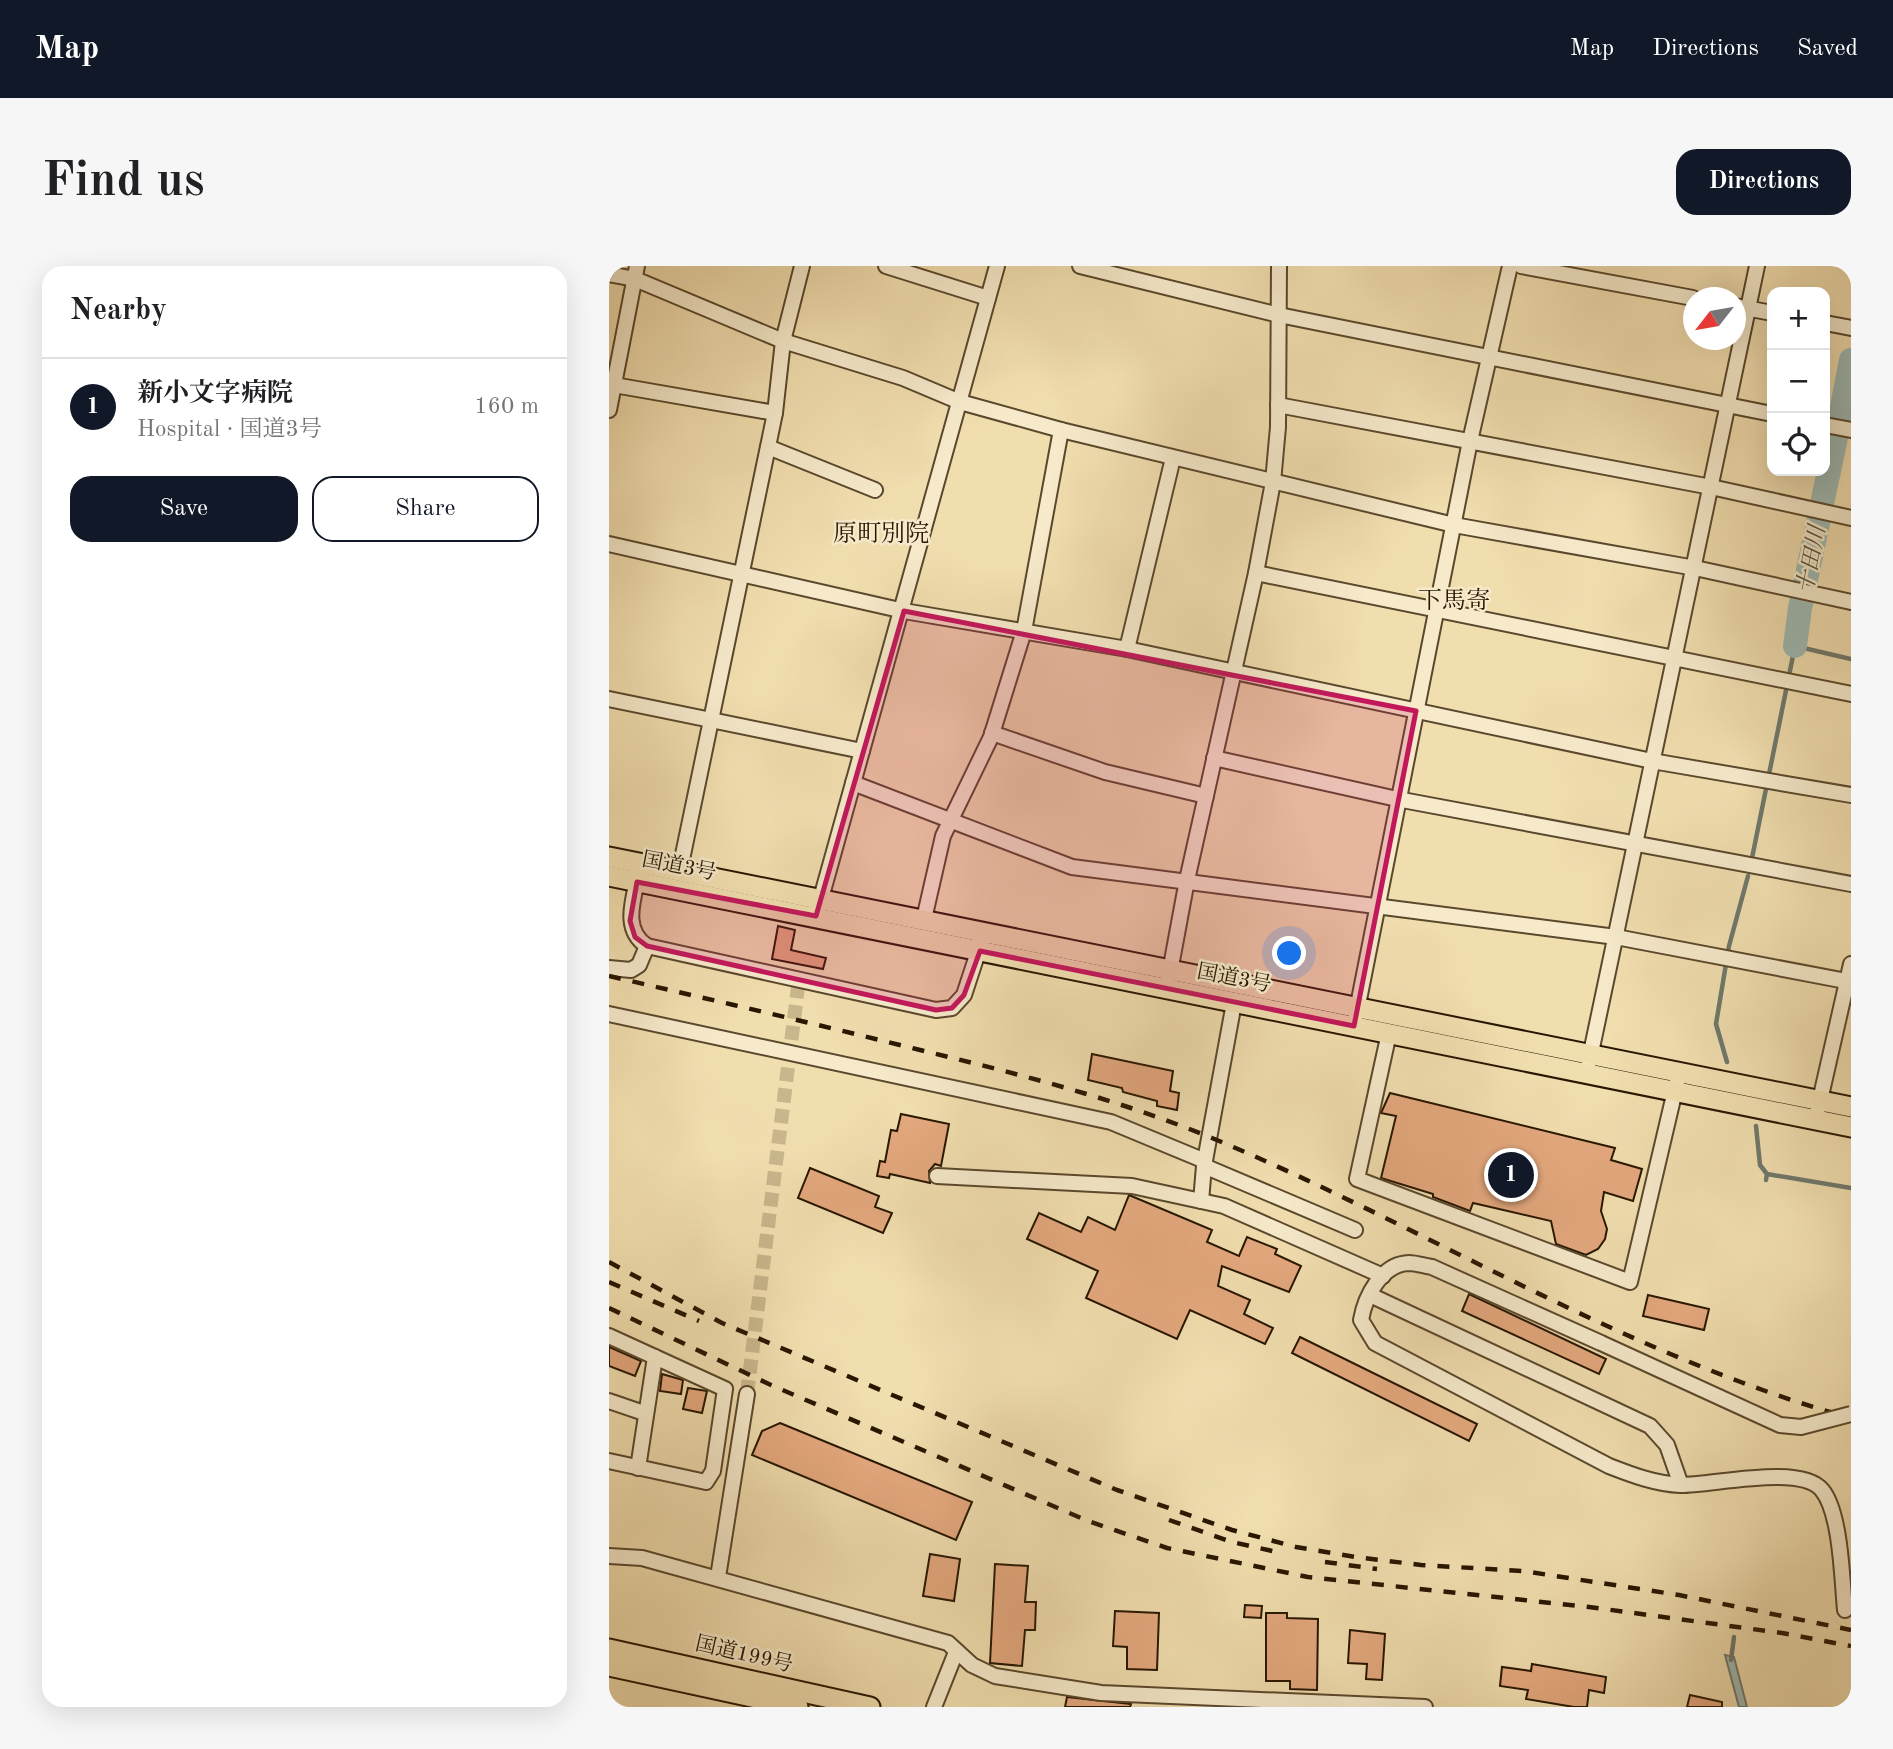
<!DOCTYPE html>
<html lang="en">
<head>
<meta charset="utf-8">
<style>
	body { margin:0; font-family:"Old Standard TT","Noto Serif JP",serif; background:#f6f6f6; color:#202124 }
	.controls { position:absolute; right:21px; top:21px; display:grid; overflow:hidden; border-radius:14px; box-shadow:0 7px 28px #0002 }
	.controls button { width:63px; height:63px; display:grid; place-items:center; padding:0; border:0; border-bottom:2px solid #e0e0e0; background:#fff; color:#202124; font:35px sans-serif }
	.compass { position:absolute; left:1074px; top:21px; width:63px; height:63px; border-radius:50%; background:#fff; box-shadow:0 7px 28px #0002; rotate:239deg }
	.you { position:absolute; left:681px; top:688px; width:24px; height:24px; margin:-18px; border:5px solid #fff; border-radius:50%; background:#1a73e8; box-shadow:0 0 0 10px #1a73e833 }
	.badge { display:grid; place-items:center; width:46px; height:46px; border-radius:50%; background:#111827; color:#fff; font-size:23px; font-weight:700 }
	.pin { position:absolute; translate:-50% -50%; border:4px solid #fff; box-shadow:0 2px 7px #0006 }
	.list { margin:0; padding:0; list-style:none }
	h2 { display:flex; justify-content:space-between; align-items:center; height:91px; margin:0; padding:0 28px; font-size:30px }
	h2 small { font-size:23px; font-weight:400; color:#757577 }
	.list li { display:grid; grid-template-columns:46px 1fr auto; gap:21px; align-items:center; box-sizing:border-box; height:98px; padding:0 28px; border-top:2px solid #e0e0e0 }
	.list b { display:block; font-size:26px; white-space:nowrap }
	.list p { margin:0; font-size:23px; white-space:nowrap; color:#757577 }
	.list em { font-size:23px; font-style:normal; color:#757577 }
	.actions { display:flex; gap:14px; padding:21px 28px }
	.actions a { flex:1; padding:16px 0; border:2px solid #111827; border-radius:21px; text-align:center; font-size:24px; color:#111827 }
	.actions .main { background:#111827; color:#fff }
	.icon { flex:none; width:38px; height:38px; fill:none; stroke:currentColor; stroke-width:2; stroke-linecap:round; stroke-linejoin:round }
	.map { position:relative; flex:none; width:1242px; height:1441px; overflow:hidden; border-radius:21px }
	header { display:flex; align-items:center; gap:42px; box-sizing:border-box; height:98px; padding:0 35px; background:#111827; color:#fff }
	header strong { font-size:33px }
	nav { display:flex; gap:38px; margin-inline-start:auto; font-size:24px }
	.intro { display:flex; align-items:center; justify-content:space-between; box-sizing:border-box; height:168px; padding:0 42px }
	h1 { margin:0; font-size:49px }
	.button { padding:18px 32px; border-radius:21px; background:#111827; color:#fff; font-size:24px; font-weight:700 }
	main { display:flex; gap:42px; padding:0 42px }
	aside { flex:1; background:#fff; border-radius:21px; box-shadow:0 7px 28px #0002 }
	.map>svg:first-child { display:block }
</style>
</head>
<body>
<header>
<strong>Map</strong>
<nav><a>Map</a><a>Directions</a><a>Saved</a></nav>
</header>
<div class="intro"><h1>Find us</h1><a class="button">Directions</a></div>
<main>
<aside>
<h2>Nearby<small></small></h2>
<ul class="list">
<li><span class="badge">1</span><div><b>新小文字病院</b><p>Hospital · 国道3号</p></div><em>160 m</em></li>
</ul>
<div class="actions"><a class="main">Save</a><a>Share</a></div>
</aside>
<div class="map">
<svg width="1242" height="1441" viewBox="0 0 1242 1441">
	<rect width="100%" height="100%" fill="#f1deaf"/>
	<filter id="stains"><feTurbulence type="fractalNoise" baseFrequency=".00286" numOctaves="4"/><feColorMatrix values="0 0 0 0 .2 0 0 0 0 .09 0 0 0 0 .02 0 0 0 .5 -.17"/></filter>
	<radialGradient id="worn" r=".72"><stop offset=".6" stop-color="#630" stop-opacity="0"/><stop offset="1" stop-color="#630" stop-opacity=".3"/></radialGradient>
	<polygon fill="#9ebab4" stroke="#6e786c" stroke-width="2" points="1116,1389 1125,1391 1138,1441 1130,1441"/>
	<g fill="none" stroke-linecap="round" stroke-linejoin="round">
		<g stroke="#6e786c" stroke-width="4.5">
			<polyline points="1142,597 1186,380 1242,393"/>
			<polyline points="1118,796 1107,758 1120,680 1139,610"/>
			<polyline points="1147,860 1151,899 1158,908"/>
			<polyline points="1158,908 1242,922"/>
			<polyline points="1157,914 1158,908"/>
			<polyline points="1122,1394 1125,1371"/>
		</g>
		<g stroke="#9ebab4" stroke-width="24">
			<polyline points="1231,151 1242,94"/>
			<polyline points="1186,380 1191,342 1228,167"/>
		</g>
	</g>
	<g fill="#e4a87e" stroke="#271600" stroke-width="2">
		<polygon points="169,660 186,664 182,684 217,692 214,703 163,693"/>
		<polygon points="483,788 564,805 561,825 570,827 568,844 548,840 548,835 514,826 513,822 479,814"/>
		<polygon points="781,827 1006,882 1002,894 1033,903 1024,935 995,926 992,945 998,963 996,973 989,983 977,989 947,978 942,955 864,937 861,945 824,931 824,928 772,912 787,850 772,847"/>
		<polygon points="292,848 340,858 332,900 326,898 320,905 321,917 281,908 280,912 268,910 271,895 276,896 282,864 288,865"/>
		<polygon points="201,902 270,930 266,941 283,947 274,967 189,932"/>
		<polygon points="520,929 603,964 598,976 630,990 638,971 668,983 666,988 692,1000 680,1026 613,1000 609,1020 641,1034 635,1048 664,1062 656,1078 581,1044 568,1073 477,1032 489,1005 418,973 430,947 472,966 479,951 506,964"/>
		<polygon points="860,1028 997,1093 990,1108 853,1045"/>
		<polygon points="1039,1029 1100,1043 1095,1064 1034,1050"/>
		<polygon points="691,1071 868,1158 860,1175 683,1087"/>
		<polygon points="0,1081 32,1095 26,1110 0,1100"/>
		<polygon points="53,1108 74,1114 72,1128 51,1125"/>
		<polygon points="79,1122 98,1125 93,1147 74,1143"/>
		<polygon points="171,1157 363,1236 347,1274 143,1189 153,1165"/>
		<polygon points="321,1288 351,1293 345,1335 314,1330"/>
		<polygon points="386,1298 419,1300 416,1336 427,1336 426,1364 416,1364 413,1400 381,1397"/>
		<polygon points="636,1339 653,1340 652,1352 635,1351"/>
		<polygon points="506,1345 550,1347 548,1404 518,1403 518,1381 504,1380"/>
		<polygon points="657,1347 678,1347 678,1352 709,1353 708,1424 681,1423 681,1415 657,1415"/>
		<polygon points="741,1364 776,1368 773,1414 757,1413 758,1398 739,1397"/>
		<polygon points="923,1398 997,1411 995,1427 980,1424 978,1441 965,1441 917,1433 919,1424 891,1420 893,1401 922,1405"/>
		<polygon points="1081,1429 1113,1436 1113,1441 1078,1441"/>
		<polygon points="458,1431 522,1438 521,1441 456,1441"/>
	</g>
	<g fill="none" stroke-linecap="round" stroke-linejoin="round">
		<polyline stroke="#c9b68c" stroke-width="14" stroke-dasharray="14 7" stroke-linecap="butt" points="138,1128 189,721"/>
		<g stroke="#5a482c" stroke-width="18">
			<g id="minor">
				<polyline points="277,0 379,32"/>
				<polyline points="471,0 670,49 1163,148"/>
				<polyline points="912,0 1084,32"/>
				<polyline points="0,8 26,13 174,75 294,112 351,136 452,164 845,259 1086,302 1242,336"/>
				<polyline points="1126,40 1163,47"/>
				<polyline points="1216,57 1242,62"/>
				<polyline points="5,119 166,147 71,603"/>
				<polyline points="669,139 1102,221 1242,252"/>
				<polyline points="0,144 28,0"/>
				<polyline points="166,147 174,75 193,0"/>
				<polyline points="1216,159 1242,164"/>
				<polyline points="159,181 266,224"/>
				<polyline points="0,278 295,345 518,383 1043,495 1242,529"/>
				<polyline points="647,307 1242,428"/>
				<polyline points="518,383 564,192"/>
				<polyline points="0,433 253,485"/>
				<polyline points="383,467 496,506 597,530"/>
				<polyline points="605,492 788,533 1242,618"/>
				<polyline points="244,517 463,601 1007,671 1242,716"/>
				<path d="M30 606C25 632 12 663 38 680L327 744 343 742 355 729 372 677"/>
				<polyline points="209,643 388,0"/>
				<polyline points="315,653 334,570 382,471 415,365 452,164"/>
				<polyline points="0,702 22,704 30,699 38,680"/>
				<polyline points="560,711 578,614 647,307 664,216 669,161 670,0"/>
				<polyline points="625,737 595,900 746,964"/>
				<polyline points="0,748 502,856 596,895"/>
				<polyline points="747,749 861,175 901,0"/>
				<polyline points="780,767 748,913 1021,1016 1068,816"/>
				<polyline points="980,796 1148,0"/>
				<polyline points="1209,843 1242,698"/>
				<polyline points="328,910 523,920 615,940 774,1010"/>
				<polyline points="592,935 595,900"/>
				<polyline points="761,1029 1041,1160 1058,1179 1072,1219"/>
				<polyline points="0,1070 116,1123 104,1205 97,1216 0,1195"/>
				<path d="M992 1077 823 1001C816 1000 807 997 800 997 772 998 756 1031 752 1054L766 1077 1000 1200C1023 1209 1047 1218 1072 1219 1105 1219 1192 1198 1213 1224 1232 1247 1233 1314 1236 1344"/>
				<polyline points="0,1135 35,1147"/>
				<polyline points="29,1202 46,1091"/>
				<polyline points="0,1290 33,1292 339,1377 363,1399 386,1410 492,1427 816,1441"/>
				<polyline points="109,1311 138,1128"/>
				<polyline points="325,1441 347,1386"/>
			</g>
		</g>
		<g stroke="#271600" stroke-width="23">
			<g id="highway">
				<polyline points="0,591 1242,841"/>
				<polyline points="0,610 1242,861"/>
				<polyline points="0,1383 261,1441"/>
				<polyline points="0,1400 189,1441"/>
			</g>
		</g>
		<use href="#minor" stroke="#f6eacb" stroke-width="14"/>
		<use href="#highway" stroke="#f1deaf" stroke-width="19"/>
		<g stroke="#271600" stroke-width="4.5" stroke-dasharray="12 12" stroke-linecap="butt">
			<path d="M0 710C104 734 207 758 311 784 410 808 508 833 603 872 817 961 1017 1090 1242 1152"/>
			<polyline points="0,996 113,1057 508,1224 623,1264 687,1281 747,1291 812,1299 914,1305 1070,1329 1242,1364"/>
			<polyline points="0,1016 90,1055"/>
			<polyline points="0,1042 162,1119 479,1255 558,1282 699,1311 980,1341 1173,1367 1242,1380"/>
			<polyline points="560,1254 623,1276 668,1286"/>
			<polyline points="716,1296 768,1303"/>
		</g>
		<g stroke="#5a482c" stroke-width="18" stroke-linecap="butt">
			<polyline id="minor-bridge" points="992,1077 1171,1159 1192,1161 1242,1148"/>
		</g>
		<use href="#minor-bridge" stroke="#f6eacb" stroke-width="14"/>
	</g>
	<path fill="#c2185b" fill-opacity="0.2" stroke="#c2185b" stroke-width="5" stroke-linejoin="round" d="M295 345 807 445 745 760 371 685 355 729 343 742 327 744 38 680 26 671 21 655 28 616 207 650Z"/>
	<g text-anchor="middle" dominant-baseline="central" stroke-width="5" stroke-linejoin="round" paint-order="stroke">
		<g font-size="21" fill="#271600" stroke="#f6eacb">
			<text transform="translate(70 601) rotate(11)">国道3号</text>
			<text transform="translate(625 713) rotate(11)">国道3号</text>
			<text transform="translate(135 1389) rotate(13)">国道199号</text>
		</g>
		<g font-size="23" font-style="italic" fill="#514f3f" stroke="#f6eacb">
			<text transform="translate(1203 294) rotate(-79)">十田川</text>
		</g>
		<g font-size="24" fill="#271600" stroke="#f6eacb">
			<text x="272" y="269">原町別院</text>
			<text x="845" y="336">下馬寄</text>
		</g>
	</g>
	<rect width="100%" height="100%" filter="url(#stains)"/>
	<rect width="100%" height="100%" fill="url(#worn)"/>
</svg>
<div class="controls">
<button>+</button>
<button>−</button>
<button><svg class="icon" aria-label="locate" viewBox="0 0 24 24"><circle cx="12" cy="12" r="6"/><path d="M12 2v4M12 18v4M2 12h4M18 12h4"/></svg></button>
</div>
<svg class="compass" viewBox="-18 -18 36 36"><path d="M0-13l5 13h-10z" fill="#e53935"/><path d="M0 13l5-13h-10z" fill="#757577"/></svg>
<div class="you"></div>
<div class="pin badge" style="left:902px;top:909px">1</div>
</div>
</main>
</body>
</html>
